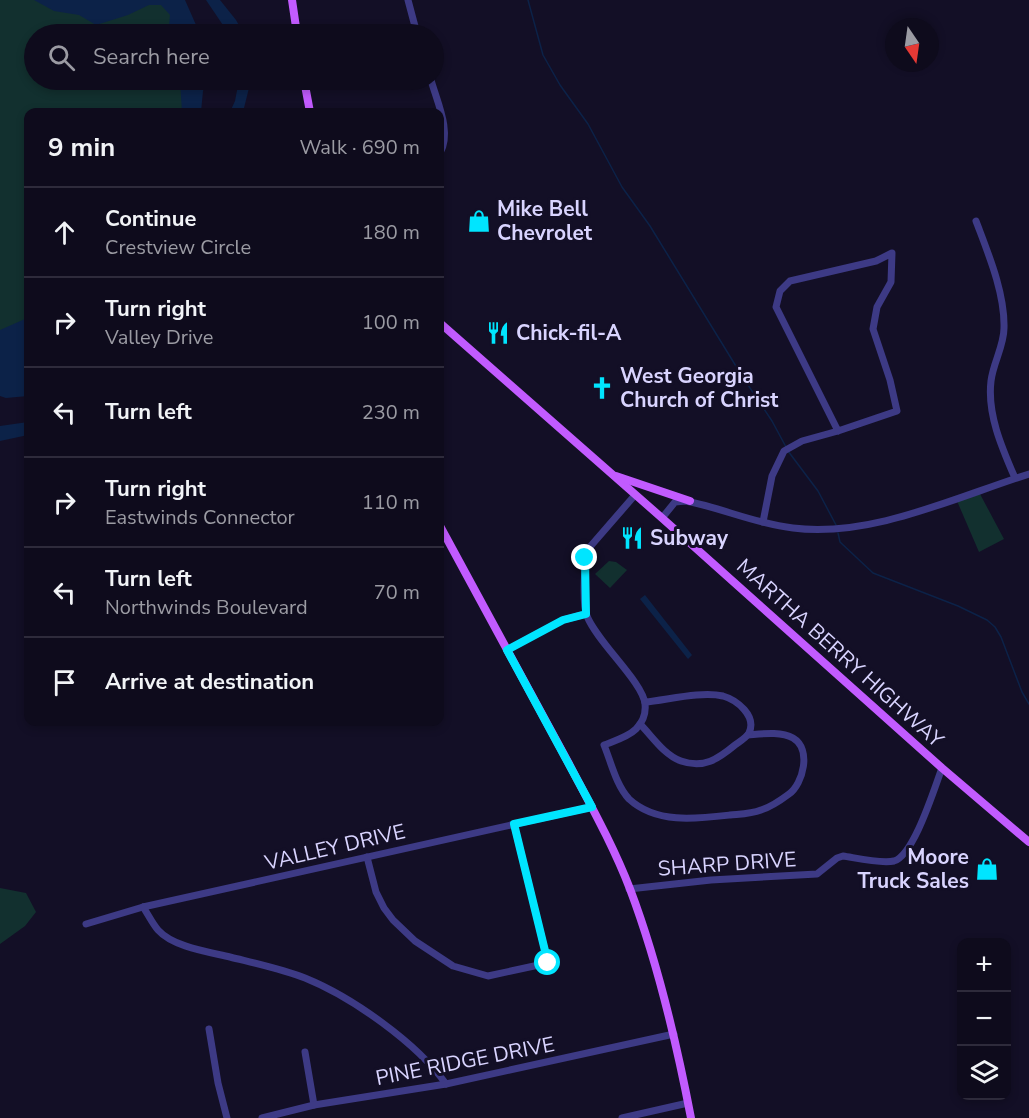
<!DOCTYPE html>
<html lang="en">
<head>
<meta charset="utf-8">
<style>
	body { margin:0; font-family:"Nunito Sans",sans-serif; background:#1c1929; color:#f1f3f6 }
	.controls { position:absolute; right:18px; bottom:18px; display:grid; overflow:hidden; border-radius:12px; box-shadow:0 3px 9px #0003 }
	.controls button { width:54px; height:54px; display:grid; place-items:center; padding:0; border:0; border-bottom:2px solid #2e2b3b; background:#0e0b1c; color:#f1f3f6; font:30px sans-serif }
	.compass { position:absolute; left:885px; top:18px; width:54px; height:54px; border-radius:50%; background:#0e0b1c; box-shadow:0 3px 9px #0003; rotate:167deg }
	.stop { position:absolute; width:18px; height:18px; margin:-14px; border:4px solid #00e5ff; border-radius:50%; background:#fff }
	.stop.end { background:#00e5ff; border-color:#fff; box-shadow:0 2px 6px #0008 }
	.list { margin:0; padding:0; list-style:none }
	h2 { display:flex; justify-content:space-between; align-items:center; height:78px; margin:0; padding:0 24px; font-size:26px }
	h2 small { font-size:20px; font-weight:400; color:#9b9ba3 }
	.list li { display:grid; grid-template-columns:39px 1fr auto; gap:18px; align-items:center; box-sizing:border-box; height:90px; padding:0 24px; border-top:2px solid #2e2b3b }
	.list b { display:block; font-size:22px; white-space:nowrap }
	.list p { margin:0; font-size:20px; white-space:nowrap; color:#9b9ba3 }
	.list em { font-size:20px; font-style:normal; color:#9b9ba3 }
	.icon { flex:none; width:33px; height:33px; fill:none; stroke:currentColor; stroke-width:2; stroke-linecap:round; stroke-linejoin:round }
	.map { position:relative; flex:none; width:1029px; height:1118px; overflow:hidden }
	.search { position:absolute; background:#0e0b1c; box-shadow:0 3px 9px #0003; left:24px; top:24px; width:420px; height:66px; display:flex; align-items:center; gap:15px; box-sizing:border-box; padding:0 21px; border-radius:33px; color:#9b9ba3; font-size:22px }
	.panel { position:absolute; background:#0e0b1c; box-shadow:0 3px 9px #0003; left:24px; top:108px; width:420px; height:618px; border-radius:12px }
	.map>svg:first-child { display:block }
</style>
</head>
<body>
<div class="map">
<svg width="1029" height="1118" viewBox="0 0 1029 1118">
	<rect width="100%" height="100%" fill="#130f26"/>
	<g fill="#12302f">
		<polygon points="0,0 182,0 198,34 34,34 34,80 202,80 197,112 28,112 28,386 0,392"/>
		<polygon points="980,494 1004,539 979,552 957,501"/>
		<polygon points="609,561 616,562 627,570 610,588 595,574"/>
		<polygon points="0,888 26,893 36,912 25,926 0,944"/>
	</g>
	<g fill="#0c2248">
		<polygon points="34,0 185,0 200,34 161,34 169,26 170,15 161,5 149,5 128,15 96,25 79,15 54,11"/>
		<polygon points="206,0 220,0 236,20 244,34 229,34"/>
		<polygon points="180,80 207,80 203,91 201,112 182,112"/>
		<polygon points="239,80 251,80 243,112 230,112 235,101"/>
		<polygon points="28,312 28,396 6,398 0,396 0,330 25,319"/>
		<polygon points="28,422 28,435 0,441 0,426"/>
		<polygon points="645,595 692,655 688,659 640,599"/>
	</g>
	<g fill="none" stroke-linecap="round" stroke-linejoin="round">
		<g stroke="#0c2248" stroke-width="1.5">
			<polyline points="528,0 543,55 560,85 588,124 622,187 650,226 742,376 772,421 786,447"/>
			<polyline points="788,451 818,491 836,525"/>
			<polyline points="838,533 840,542 873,573 958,606 987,620 995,627 1001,637 1022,692 1029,704"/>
		</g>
		<g stroke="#3d3a85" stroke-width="7">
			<polyline points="408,0 417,34"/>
			<path d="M431 80C437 102 452 132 440 153"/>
			<path d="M976 221C988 253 1005 293 1004 328 1004 346 993 363 991 381 987 414 1002 448 1015 478"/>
			<path d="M635 495 589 548C584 560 582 603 587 616 597 642 643 682 645 704 646 713 643 722 636 729 628 737 614 741 604 745 611 762 616 785 629 799 656 824 696 819 730 815 740 814 751 814 761 810 771 807 781 800 789 794 803 784 812 749 793 738 781 731 761 734 748 735"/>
			<path d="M662 518 675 502 686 501C722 508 756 524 793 528 871 538 956 497 1029 474"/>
			<polyline points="763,522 772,476 784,451 802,441 838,431 897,411 890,380 873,329 877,307 891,282 892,253 876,261 790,281 780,291 776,307 838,431"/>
			<polyline points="507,650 563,620 586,614"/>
			<path d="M640 724C652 736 664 755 681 761 704 769 718 759 735 745 739 742 746 738 749 733 757 716 737 700 723 696 701 691 667 700 645 702"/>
			<polyline points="367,857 376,892 384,908 393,920 415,941 453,966 488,976 548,963 514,824"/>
			<path d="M629 889 711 880 817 874 837 858 843 856C856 858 881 864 894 861 914 855 934 789 942 768"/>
			<path d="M143 907C148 914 152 923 158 930 173 947 209 952 230 957 254 963 282 969 305 978 352 997 417 1043 446 1084"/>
			<polyline points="86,924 143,907 592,807"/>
			<polyline points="209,1029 218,1083 227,1118"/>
			<polyline points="305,1052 314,1105"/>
			<polyline points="262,1118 314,1105 446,1084 674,1034"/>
			<polyline points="622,1118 688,1103"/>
		</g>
		<g stroke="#c25bff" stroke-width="8">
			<polyline points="292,0 297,34"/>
			<polyline points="304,80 310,112"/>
			<polyline points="440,323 662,518 942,768 1029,842"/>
			<polyline points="616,476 690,501"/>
			<path d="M440 526C482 605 526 683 568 762 590 804 613 845 630 889 658 963 676 1040 691 1118"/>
		</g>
	</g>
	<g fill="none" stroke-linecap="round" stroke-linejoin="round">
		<polyline stroke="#00e5ff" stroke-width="8" points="548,963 514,824 592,807 507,650 563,620 586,614 585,558"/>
	</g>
	<defs>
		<g id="shop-bare" transform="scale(1.8)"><path d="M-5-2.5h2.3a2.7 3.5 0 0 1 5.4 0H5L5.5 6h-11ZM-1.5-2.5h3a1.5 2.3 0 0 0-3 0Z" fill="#00e5ff" stroke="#130f26" stroke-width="2.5" paint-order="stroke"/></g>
		<g id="restaurant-bare" transform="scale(1.8)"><path d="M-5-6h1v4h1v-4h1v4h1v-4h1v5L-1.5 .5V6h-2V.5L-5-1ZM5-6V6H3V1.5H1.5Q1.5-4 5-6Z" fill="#00e5ff" stroke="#130f26" stroke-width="2.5" paint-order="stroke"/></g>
		<g id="church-bare" transform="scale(1.8)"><path d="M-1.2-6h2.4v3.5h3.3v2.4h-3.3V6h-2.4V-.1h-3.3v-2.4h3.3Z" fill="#00e5ff" stroke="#130f26" stroke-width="2.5" paint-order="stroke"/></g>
	</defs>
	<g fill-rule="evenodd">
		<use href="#shop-bare" x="479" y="221"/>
		<use href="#restaurant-bare" x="498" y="333"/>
		<use href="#church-bare" x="602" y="388"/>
		<use href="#restaurant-bare" x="632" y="538"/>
		<use href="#shop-bare" x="987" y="869"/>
	</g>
	<g text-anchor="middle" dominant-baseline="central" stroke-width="6" stroke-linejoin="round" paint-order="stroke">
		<g font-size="21" font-weight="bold" fill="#d9d4ff" stroke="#130f26" text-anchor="start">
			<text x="497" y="209">Mike Bell<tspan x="497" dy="24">Chevrolet</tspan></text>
			<text x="516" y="333">Chick-fil-A</text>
			<text x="620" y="376">West Georgia<tspan x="620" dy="24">Church of Christ</tspan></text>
			<text x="650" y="538">Subway</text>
			<text x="969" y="857" text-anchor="end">Moore<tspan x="969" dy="24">Truck Sales</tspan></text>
		</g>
		<g font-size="21" fill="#d9d4ff" stroke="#130f26">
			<text transform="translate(840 653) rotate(42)">MARTHA BERRY HIGHWAY</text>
			<text transform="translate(335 847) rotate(-13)">VALLEY DRIVE</text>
			<text transform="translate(727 864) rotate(-4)">SHARP DRIVE</text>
			<text transform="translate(465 1061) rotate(-11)">PINE RIDGE DRIVE</text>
		</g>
	</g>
</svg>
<div class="controls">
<button>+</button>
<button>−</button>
<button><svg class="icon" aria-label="layers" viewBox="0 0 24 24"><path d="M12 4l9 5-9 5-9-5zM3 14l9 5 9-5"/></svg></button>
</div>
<svg class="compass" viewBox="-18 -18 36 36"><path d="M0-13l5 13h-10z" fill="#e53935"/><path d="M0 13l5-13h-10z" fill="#9b9ba3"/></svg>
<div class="stop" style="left:548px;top:963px"></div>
<div class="stop end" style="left:585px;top:558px"></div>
<div class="search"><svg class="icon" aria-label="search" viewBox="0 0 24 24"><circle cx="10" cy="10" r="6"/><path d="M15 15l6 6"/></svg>Search here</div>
<section class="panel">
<h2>9 min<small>Walk · 690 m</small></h2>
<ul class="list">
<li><svg class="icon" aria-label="ahead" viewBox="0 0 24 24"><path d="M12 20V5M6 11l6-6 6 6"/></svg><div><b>Continue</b><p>Crestview Circle</p></div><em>180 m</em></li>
<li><svg class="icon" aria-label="right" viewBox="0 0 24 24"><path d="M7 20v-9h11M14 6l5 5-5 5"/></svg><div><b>Turn right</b><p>Valley Drive</p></div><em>100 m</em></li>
<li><svg class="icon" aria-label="left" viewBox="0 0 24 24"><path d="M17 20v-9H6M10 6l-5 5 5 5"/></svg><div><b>Turn left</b></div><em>230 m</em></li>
<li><svg class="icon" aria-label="right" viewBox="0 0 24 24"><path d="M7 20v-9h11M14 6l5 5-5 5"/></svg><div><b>Turn right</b><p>Eastwinds Connector</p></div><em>110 m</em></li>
<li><svg class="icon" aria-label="left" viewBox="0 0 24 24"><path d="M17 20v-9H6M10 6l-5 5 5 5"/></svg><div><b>Turn left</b><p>Northwinds Boulevard</p></div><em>70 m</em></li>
<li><svg class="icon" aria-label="arrive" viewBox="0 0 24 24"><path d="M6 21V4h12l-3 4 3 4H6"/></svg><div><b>Arrive at destination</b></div></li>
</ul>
</section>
</div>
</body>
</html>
